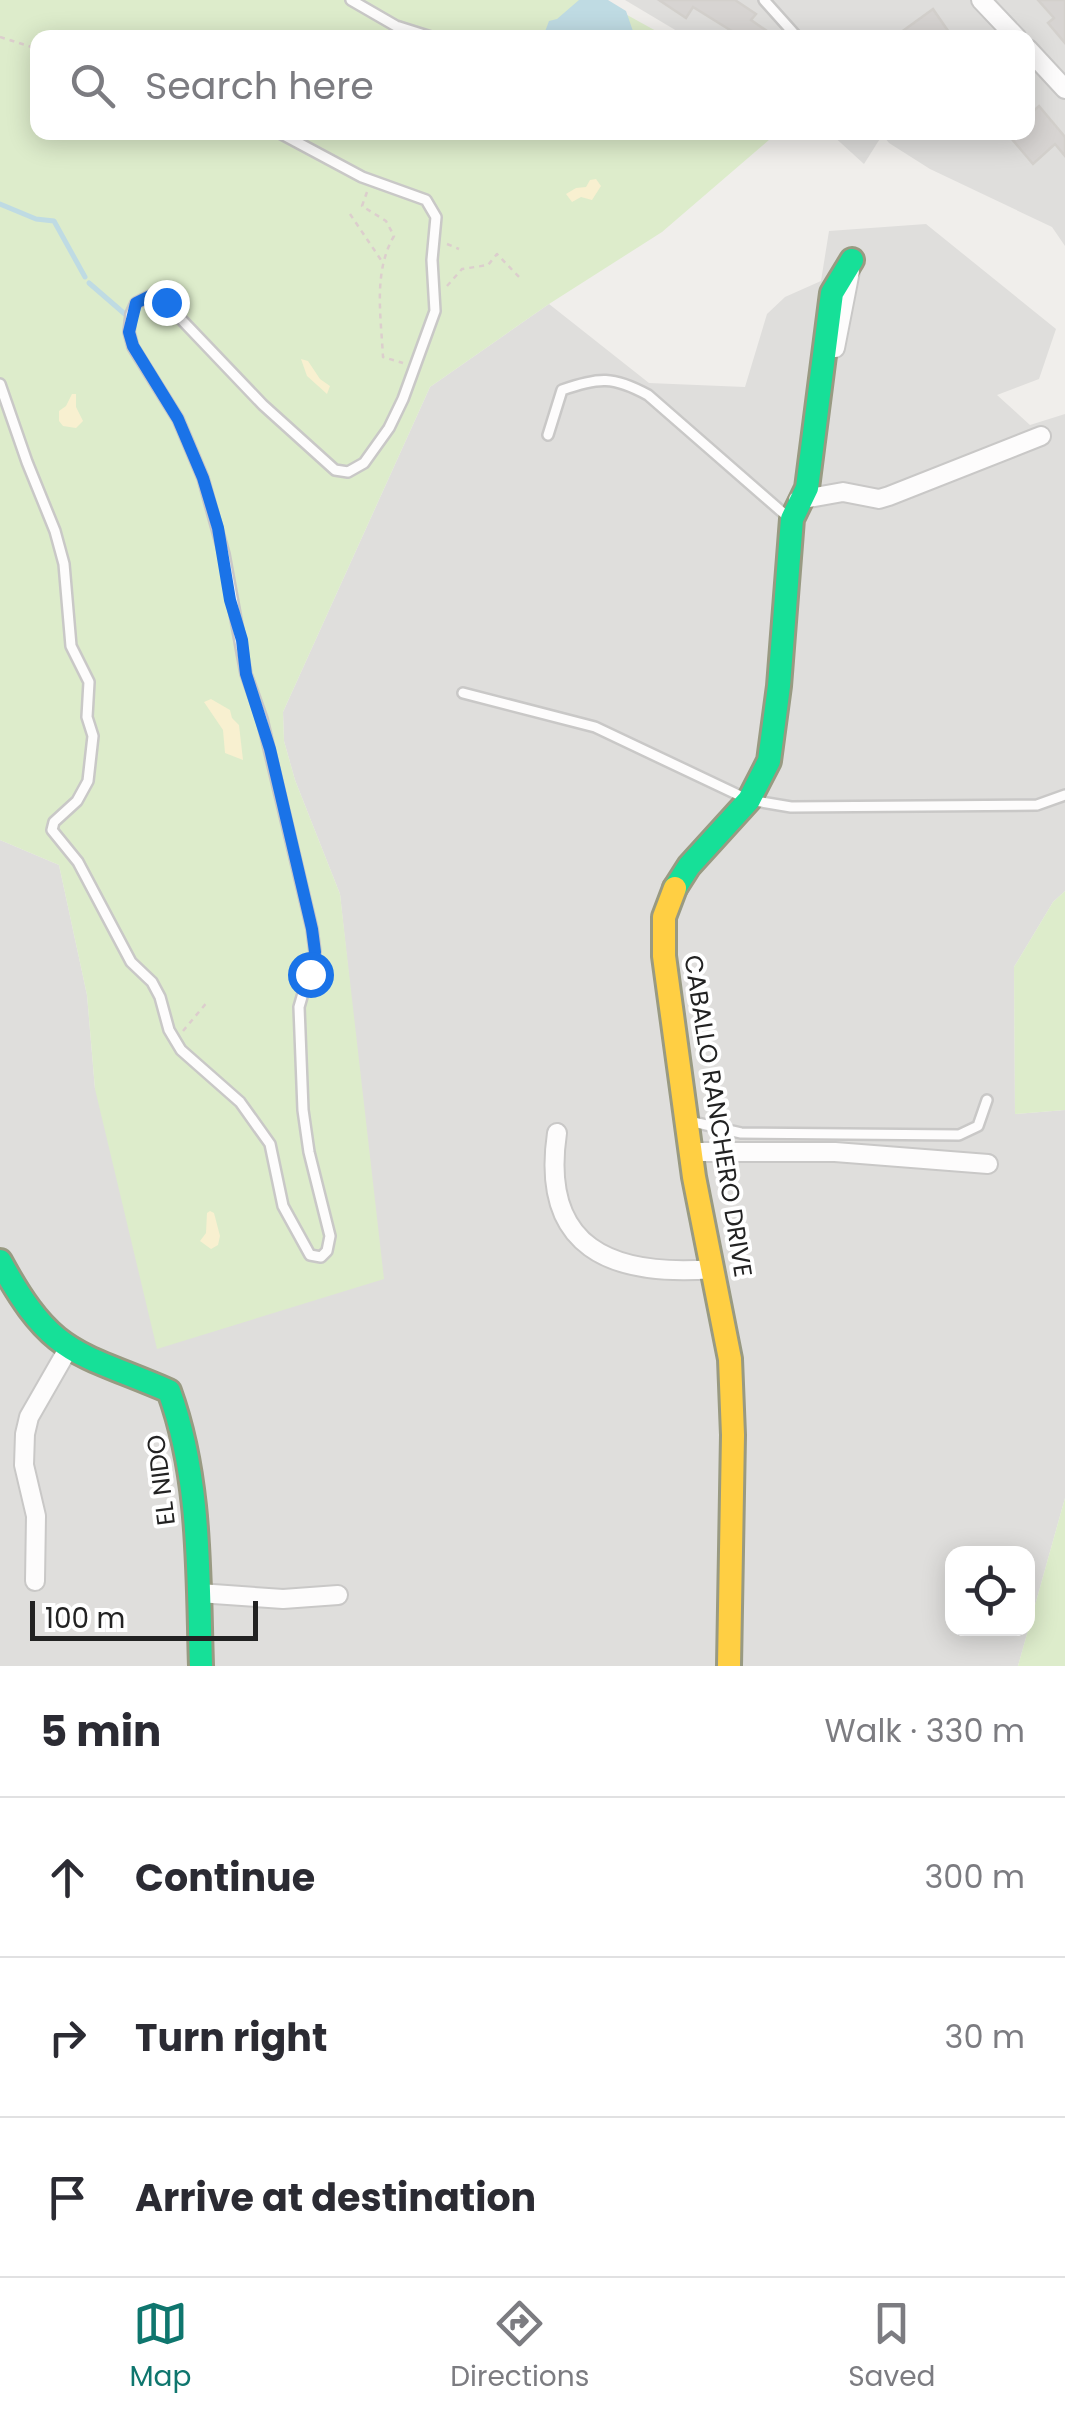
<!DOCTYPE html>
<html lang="en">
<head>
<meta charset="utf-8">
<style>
	body { margin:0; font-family:Poppins,sans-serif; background:#f2f2f3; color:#2b2b33 }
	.controls { position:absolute; right:30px; bottom:30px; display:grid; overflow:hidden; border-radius:20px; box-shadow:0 5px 25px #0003 }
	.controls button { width:90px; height:90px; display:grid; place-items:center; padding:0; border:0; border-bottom:2px solid #e1e1e2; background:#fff; color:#2b2b33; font:50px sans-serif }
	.scale { position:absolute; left:30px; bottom:25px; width:228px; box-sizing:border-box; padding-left:10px; border:5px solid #222; border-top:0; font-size:28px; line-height:35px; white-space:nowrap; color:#222; -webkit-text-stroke:8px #fff; paint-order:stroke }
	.stop { position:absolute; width:30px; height:30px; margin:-22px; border:8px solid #1a73e8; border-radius:50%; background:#fff }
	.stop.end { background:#1a73e8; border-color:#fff; box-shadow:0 2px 10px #0008 }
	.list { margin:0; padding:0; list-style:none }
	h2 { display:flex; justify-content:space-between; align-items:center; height:130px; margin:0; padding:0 40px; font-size:42px }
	h2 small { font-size:32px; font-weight:400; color:#7c7c81 }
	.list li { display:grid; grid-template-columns:65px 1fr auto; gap:30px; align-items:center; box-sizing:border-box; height:160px; padding:0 40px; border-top:2px solid #e1e1e2 }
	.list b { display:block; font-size:38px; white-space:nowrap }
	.list em { font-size:32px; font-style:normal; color:#7c7c81 }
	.icon { flex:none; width:55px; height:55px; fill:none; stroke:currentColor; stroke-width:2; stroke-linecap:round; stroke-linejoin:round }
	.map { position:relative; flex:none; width:1065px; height:1666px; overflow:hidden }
	.search { position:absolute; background:#fff; box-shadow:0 5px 25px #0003; left:30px; right:30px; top:30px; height:110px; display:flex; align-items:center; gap:25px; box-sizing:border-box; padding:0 35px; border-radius:20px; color:#7c7c81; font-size:38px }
	.sheet { height:610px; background:#fff }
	nav { display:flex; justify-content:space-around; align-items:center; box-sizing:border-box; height:140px; border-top:2px solid #e1e1e2; background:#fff; font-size:28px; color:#7c7c81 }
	nav a { display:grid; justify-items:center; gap:5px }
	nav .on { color:#0f766e }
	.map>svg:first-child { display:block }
</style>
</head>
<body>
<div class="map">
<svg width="1065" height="1666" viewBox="0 0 1065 1666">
	<rect width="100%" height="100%" fill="#f0eeeb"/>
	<g fill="#dfdedc" fill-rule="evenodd">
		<polygon points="625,0 1065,0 1065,246 1052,227 930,169 889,143 881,133 1028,132 1028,38 687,37"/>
		<polygon points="830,133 878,133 881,137 864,164"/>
		<path d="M926 224 1056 329 1039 379 997 395 1030 425 1065 414V891L1053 902 1014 967 1015 1114 1065 1110V1498L1018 1666H0V840L59 865 87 995 95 1089 363 1108 340 894 295 780 284 741 283 712 430 387 549 304 649 383 745 387 767 314 785 297 821 281 829 231ZM952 1554H1028V1628H952Z"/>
	</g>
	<g fill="#ddeccb">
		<polygon points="0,0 600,0 667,37 38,38 38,132 777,133 662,232 549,304 430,387 283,712 284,741 295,780 340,894 384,1279 157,1349 95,1089 87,995 59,865 0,840"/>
		<polygon points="1065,891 1065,1110 1015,1114 1014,967 1053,902"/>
		<polygon points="1065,1498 1065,1666 1018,1666"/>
	</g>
	<g fill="#f8f0d0">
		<polygon points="596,179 601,186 592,200 581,197 572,202 566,194 576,188 586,187 590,180"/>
		<polygon points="301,359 308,361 320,379 330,386 327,394 307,376"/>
		<polygon points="72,394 76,394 76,407 83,421 76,428 63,426 59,421 59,411 66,406"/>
		<polygon points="211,699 230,710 232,718 239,725 243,760 225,753 223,730 204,702"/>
		<polygon points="210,1211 214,1213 220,1236 218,1245 211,1249 200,1241 206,1233 207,1213"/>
	</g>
	<polygon fill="#bfdbe3" points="579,0 608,0 626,11 635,37 543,37 549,21 557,19"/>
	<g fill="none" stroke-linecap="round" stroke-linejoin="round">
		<g stroke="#bfdbe3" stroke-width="5">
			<polyline points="0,204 36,219 54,221 85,277"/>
			<polyline points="89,283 126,315"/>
		</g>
	</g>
	<g fill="#d7d4d2" stroke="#d3d0cc" stroke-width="2.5">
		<polygon points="659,0 735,0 756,14 751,20 777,38 743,38 693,7 686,18"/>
		<polygon points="1038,0 1065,0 1065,43 1048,23 1054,18"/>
		<polygon points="933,9 953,38 893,38"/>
		<polygon points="1039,106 1065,137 1065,156 1055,144 1033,164 1006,132 1028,132 1028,116"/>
	</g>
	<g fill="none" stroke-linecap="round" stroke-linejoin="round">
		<g stroke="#c9c8c7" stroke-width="14">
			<g id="lane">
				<polyline points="351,0 396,26 434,38"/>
				<polyline points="764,0 798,38"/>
				<polyline points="0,384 27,462 55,531 64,564 71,646 89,682 87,717 93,736 88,781 77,801 54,822 52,830 78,862 131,962 152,982 160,997 169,1030 181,1050 240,1102 270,1144 283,1206 310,1255 321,1257 327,1251 330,1236 309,1152 303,1110 299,1007 315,952 312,929 262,719 246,674 224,554 203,478 178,419 133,347 129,332 131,314 136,303 152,295 159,296 263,405 335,470 348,472 364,463 389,428 403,399 435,311 432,260 436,217 426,200 362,177 278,132"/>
				<path d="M548 435 562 390C599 377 613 376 648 395L789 518"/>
				<polyline points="463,693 595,727 749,800 791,807 1037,805 1065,795"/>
				<polyline points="689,1121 741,1133 959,1135 978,1126 987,1100"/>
			</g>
		</g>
		<g stroke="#c9c8c7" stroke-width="22">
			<g id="street">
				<polyline points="981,0 1017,38"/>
				<polyline points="1028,49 1065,89"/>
				<polyline points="835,348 850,271"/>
				<polyline points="798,500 843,492 879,499 889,496 1041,436"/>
				<path d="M557 1133C540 1248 611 1277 713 1269"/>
				<polyline points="691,1152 835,1152 988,1164"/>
				<polyline points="35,1581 36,1516 24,1465 25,1434 29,1417 68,1349"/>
				<polyline points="199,1593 283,1599 338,1595"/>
			</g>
		</g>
		<g stroke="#999a82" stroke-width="28">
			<g id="fast">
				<polyline points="675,888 689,866 749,800 769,761 779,686 792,519 807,488 832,293 852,260"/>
				<path d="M0 1261C52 1357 76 1351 169 1391 201 1479 198 1573 201 1666"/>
			</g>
		</g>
		<g stroke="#999a82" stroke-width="28">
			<polyline id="slow" points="675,888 664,917 664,956 694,1177 730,1359 733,1435 729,1666"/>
		</g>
		<g stroke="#dccecd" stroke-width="2.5" stroke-dasharray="5 5" stroke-linecap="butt">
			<polyline points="0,37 38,49"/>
			<path d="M367 192 362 206 386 221 394 236C373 272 381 316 383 357L403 363"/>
			<polyline points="350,214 381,260"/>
			<polyline points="447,244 459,249"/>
			<polyline points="447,286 462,269 488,265 497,254 520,278"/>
			<polyline points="183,1031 208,1001"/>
		</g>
		<use href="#lane" stroke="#fdfcfc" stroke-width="9"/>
		<use href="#street" stroke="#fdfcfc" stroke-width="18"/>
		<use href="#fast" stroke="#16e098" stroke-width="22"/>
		<use href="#slow" stroke="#ffcf43" stroke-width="22"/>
	</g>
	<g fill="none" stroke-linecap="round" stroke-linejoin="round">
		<polyline stroke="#1a73e8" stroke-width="12" points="166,302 152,295 136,303 129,332 133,346 178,419 203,478 218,528 230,600 242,640 246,674 270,749 312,929 315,952 310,974"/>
	</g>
	<g text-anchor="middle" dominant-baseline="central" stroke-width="8" stroke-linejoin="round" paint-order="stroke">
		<g font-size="25" fill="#222" stroke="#fff">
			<text transform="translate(718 1116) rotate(81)">CABALLO RANCHERO DRIVE</text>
			<text transform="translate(161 1480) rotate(-97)">EL NIDO</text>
		</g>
	</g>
</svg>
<div class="controls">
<button><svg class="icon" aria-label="locate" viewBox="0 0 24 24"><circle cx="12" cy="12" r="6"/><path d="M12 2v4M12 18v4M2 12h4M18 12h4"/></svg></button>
</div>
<div class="scale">100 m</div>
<div class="stop" style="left:310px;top:974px"></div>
<div class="stop end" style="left:166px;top:302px"></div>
<div class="search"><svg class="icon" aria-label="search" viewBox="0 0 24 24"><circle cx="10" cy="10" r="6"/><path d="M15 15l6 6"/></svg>Search here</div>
</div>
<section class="sheet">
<h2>5 min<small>Walk · 330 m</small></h2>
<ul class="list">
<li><svg class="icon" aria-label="ahead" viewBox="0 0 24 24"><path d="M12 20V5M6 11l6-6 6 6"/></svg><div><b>Continue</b></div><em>300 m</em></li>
<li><svg class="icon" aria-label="right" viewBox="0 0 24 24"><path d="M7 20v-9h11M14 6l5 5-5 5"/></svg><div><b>Turn right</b></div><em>30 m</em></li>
<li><svg class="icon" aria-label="arrive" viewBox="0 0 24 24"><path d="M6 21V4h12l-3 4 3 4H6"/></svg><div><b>Arrive at destination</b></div></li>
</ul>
</section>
<nav>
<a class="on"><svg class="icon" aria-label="map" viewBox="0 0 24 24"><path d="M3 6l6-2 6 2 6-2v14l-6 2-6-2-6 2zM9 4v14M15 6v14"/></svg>Map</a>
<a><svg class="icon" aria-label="directions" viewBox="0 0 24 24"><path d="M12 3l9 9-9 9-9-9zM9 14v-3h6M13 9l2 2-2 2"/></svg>Directions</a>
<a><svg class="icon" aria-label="saved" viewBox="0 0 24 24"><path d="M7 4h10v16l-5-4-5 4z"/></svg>Saved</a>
</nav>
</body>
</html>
